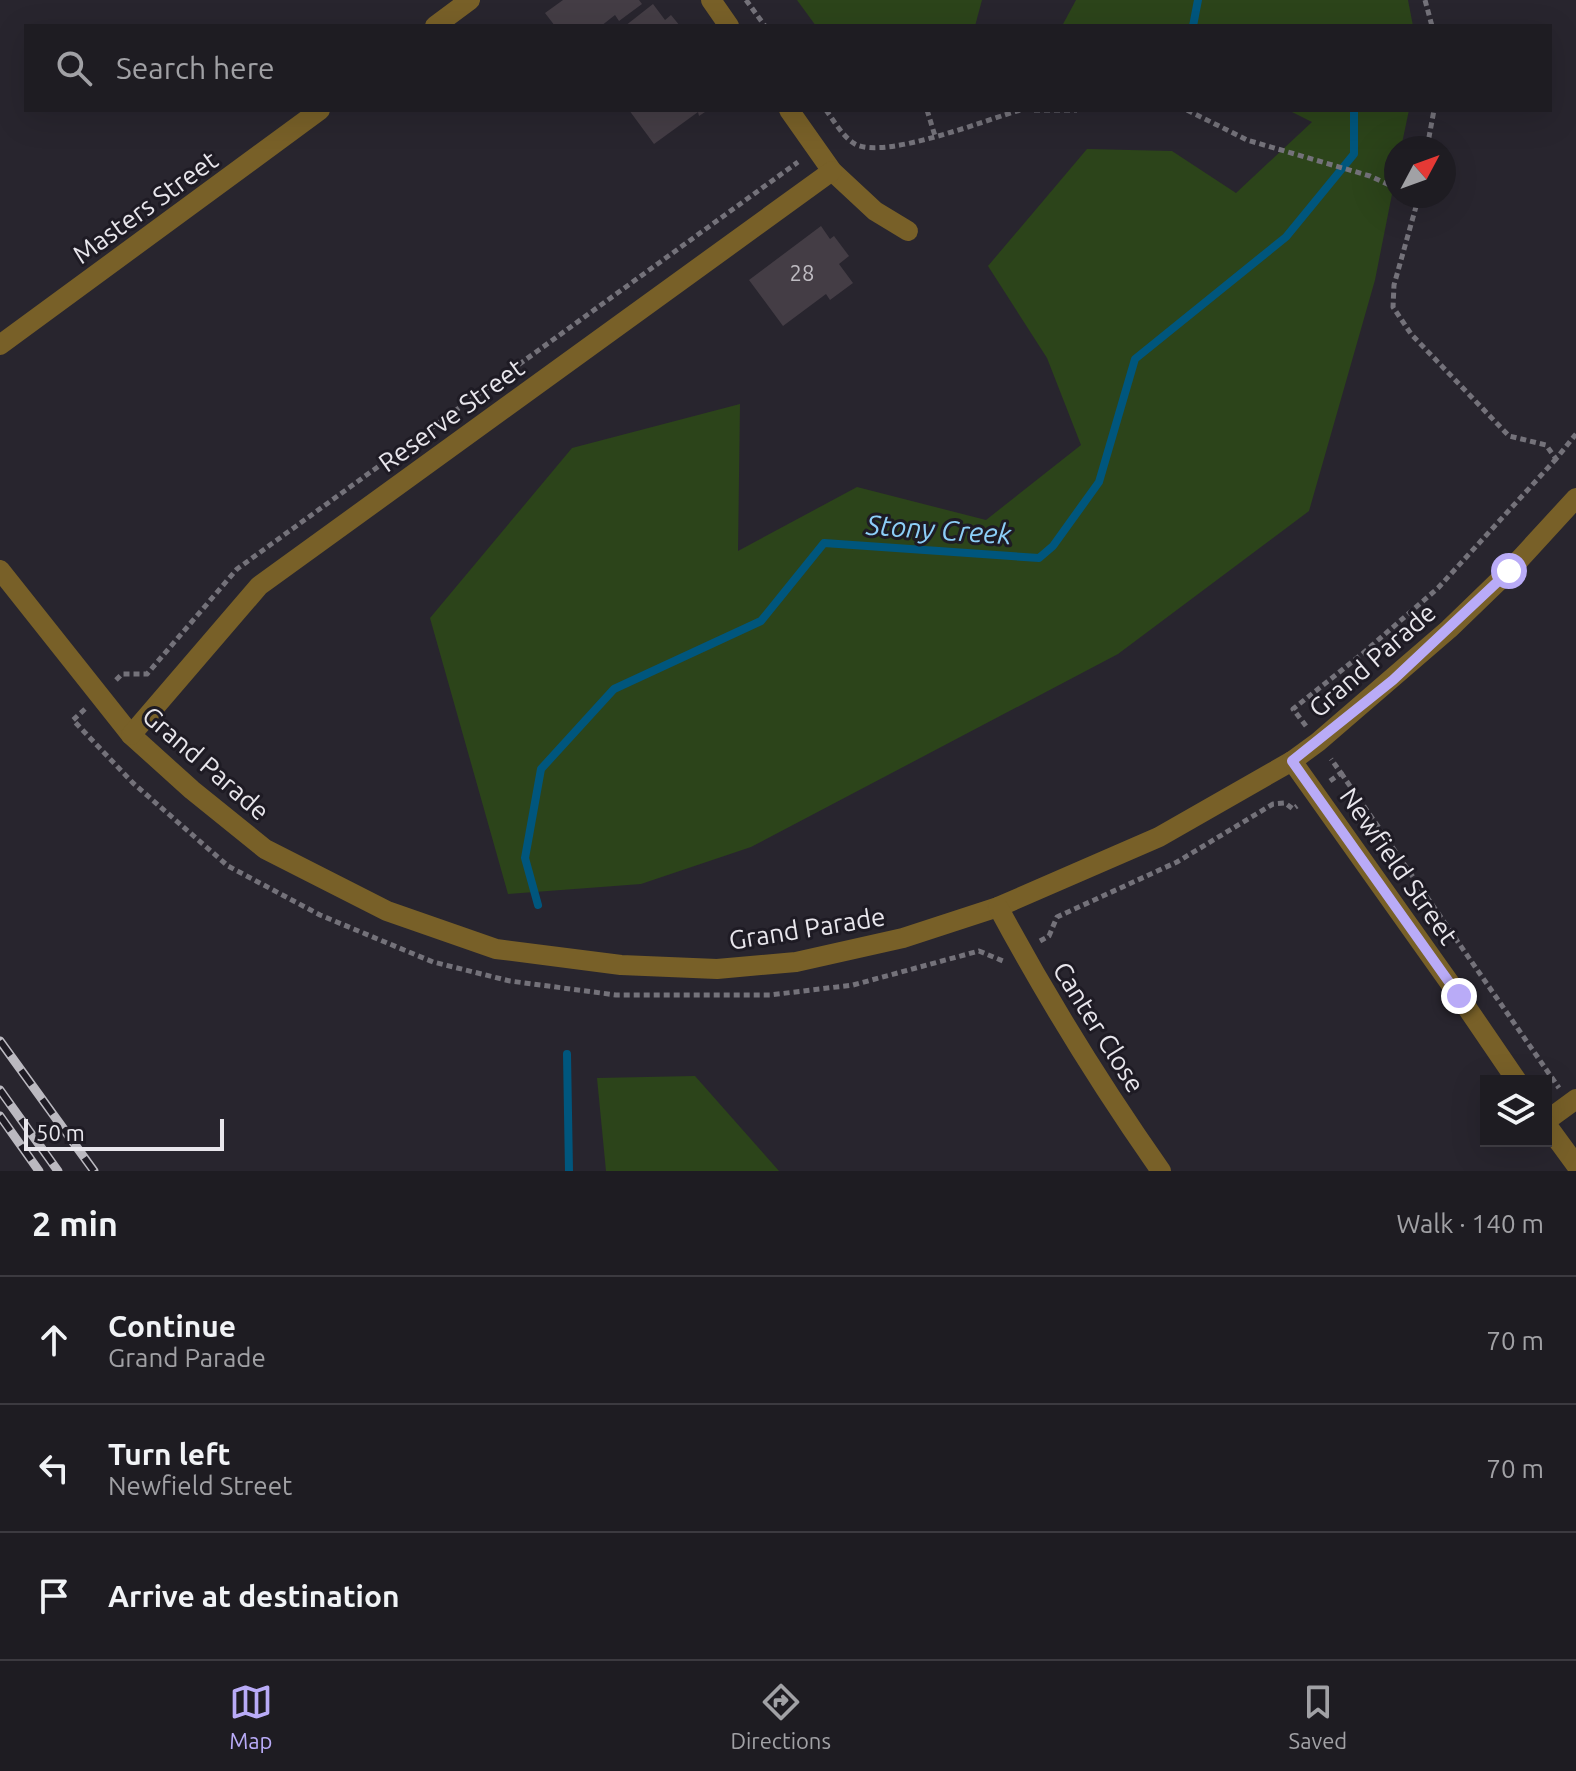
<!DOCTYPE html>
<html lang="en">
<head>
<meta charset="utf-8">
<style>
	body { margin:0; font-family:Ubuntu,sans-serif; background:#2b292f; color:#f1f3f6 }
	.controls { position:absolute; right:24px; bottom:24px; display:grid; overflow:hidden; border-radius:0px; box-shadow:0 8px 32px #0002 }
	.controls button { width:72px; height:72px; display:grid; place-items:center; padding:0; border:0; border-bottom:2px solid #3c3a40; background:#1e1c22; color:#f1f3f6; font:40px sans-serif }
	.compass { position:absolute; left:1384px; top:136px; width:72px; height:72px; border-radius:50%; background:#1e1c22; box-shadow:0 8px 32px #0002; rotate:49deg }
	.scale { position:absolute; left:24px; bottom:20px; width:200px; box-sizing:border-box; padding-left:8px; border:4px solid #e8e6ec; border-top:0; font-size:22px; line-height:28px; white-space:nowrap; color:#e8e6ec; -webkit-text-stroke:6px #1e1b24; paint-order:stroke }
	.stop { position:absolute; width:24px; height:24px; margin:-18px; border:6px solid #b9abf7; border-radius:50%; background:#fff }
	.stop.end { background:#b9abf7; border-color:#fff; box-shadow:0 2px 8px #0008 }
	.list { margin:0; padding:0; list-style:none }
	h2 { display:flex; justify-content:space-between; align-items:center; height:104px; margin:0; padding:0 32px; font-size:34px }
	h2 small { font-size:26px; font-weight:400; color:#a1a1a5 }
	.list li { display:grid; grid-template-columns:52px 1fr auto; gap:24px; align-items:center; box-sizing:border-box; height:128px; padding:0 32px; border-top:2px solid #3c3a40 }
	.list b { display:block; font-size:30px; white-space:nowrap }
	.list p { margin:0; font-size:26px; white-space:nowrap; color:#a1a1a5 }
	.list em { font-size:26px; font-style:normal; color:#a1a1a5 }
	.icon { flex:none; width:44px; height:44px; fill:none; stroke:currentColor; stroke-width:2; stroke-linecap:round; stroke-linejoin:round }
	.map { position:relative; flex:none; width:1576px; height:1171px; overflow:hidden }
	.search { position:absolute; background:#1e1c22; box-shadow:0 8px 32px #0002; left:24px; right:24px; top:24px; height:88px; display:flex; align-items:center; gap:20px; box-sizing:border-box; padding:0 28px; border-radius:0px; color:#a1a1a5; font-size:30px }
	.sheet { height:488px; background:#1e1c22 }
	nav { display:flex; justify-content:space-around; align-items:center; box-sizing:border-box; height:112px; border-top:2px solid #3c3a40; background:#1e1c22; font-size:22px; color:#a1a1a5 }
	nav a { display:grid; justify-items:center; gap:4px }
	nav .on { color:#b9abf7 }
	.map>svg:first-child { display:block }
</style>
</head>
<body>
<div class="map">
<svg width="1576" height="1171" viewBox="0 0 1576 1171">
	<rect width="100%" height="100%" fill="#28252e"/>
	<g fill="#2c441a">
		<polygon points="797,0 982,0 975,26 816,26"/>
		<polygon points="1076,0 1408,0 1413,26 1062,26"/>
		<polygon points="1288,110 1409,110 1401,148 1396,148 1396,174 1375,280 1309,511 1118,654 751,847 641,884 508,894 430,618 572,448 740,404 738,551 857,487 986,520 1081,445 1047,358 988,266 1087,149 1172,151 1236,193 1312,122"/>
		<polygon points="695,1076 779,1171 606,1171 597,1078"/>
	</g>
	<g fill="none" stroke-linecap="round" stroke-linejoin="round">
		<g stroke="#00567d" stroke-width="8">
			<polyline points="1193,26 1198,0"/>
			<polyline points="538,905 525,858 541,769 614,689 761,621 824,543 1039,558 1053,546 1099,482 1135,359 1286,237 1354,154 1354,110"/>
			<polyline points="567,1054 569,1171"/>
		</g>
	</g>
	<g fill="#443d45">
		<polygon points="563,0 639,0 642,4 619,21 615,15 601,26 555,26 545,13"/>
		<polygon points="653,4 665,20 671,15 680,26 625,26"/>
		<polygon points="629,110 708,110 699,116 698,112 654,144"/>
		<polygon points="821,226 830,239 834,236 849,256 839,264 853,283 830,300 826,294 783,326 749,280"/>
	</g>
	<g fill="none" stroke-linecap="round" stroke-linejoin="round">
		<g stroke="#74727a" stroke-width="5" stroke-dasharray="6 4" stroke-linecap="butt">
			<polyline points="746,0 765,26"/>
			<polyline points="1425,0 1432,26"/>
			<path d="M826 110C834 121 843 137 855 144 884 160 986 120 1020 110"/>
			<polyline points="927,110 935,136"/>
			<polyline points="1034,110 1077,110"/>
			<polyline points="1187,110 1247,140 1370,176 1396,188"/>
			<polyline points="1427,148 1434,110"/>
			<polyline points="1419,196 1394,285 1393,307 1411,334 1509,436 1546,445 1556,459 1576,434"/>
			<polyline points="116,680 122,674 147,674 237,569 798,162"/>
			<polyline points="85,709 73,720 133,783 228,866 320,915 433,962 510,981 616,995 770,995 853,985 979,951 1003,961"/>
			<polyline points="1306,726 1293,709 1362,654 1438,588 1556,459"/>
			<polyline points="1341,773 1559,1088"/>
			<polyline points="1330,781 1341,773 1331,759"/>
			<polyline points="1040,941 1049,936 1057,917 1177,862 1273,804 1285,803 1293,809 1297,806"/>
		</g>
		<g stroke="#786028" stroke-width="20">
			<polyline points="711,0 729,26"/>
			<polyline points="435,26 470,0"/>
			<polyline points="789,110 832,171 875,211 908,231"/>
			<polyline points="0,345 320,110"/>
			<polyline points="0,570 131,735 192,790 265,849 387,911 496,949 621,965 717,969 796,962 903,938 998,907 1159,837 1292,761 1318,742 1449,629 1509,571 1576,498"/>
			<polyline points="131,735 259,586 832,171"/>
			<polyline points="1292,761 1459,996 1517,1081"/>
			<path d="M998 907C1047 998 1102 1087 1161 1171"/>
			<polyline points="1546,1121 1576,1099"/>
			<polyline points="1546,1124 1576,1165"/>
		</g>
		<g stroke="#bbb9c0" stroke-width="9">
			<g id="rail">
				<polyline points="0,1041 94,1171"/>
				<polyline points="0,1090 58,1171"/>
				<polyline points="0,1116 39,1171"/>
			</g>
		</g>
		<use href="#rail" stroke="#1e1b24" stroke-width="6" stroke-dasharray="18" stroke-linecap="butt"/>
	</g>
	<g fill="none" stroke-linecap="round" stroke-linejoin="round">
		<polyline stroke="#b9abf7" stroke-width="10" points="1459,996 1292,761 1393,680 1509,571"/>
	</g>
	<g text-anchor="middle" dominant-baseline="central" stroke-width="6" stroke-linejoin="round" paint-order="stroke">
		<g font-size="22" fill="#bfbcc2">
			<text x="802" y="272">28</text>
		</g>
		<g font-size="26" fill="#e8e6ec" stroke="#1e1b24">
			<text transform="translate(145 207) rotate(-36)">Masters Street</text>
			<text transform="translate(451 415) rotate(-36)">Reserve Street</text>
			<text transform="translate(1372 660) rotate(-41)">Grand Parade</text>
			<text transform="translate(206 763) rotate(41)">Grand Parade</text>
			<text transform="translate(1399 866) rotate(55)">Newfield Street</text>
			<text transform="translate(807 928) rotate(-9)">Grand Parade</text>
			<text transform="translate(1099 1027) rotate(58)">Canter Close</text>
		</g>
		<g font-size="28" font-style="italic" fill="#8ccef7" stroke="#1e1b24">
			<text transform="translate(939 529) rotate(4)">Stony Creek</text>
		</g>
	</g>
</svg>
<div class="controls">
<button><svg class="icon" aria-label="layers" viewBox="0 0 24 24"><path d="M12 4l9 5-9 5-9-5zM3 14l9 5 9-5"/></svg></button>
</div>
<svg class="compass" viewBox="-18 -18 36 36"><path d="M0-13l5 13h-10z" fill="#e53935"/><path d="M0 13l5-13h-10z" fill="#a1a1a5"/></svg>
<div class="scale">50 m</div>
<div class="stop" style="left:1509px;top:571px"></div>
<div class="stop end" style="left:1459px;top:996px"></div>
<div class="search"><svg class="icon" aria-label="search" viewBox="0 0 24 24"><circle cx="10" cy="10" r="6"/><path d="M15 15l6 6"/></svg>Search here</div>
</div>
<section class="sheet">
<h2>2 min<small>Walk · 140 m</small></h2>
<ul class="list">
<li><svg class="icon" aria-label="ahead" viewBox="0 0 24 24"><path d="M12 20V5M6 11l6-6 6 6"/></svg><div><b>Continue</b><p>Grand Parade</p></div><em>70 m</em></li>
<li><svg class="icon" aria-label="left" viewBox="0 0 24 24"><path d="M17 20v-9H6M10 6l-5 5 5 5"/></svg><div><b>Turn left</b><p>Newfield Street</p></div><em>70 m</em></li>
<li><svg class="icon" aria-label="arrive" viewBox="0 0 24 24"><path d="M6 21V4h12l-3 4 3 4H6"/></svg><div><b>Arrive at destination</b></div></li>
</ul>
</section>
<nav>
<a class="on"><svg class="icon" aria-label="map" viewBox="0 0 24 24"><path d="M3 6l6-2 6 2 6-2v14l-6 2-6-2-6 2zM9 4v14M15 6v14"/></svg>Map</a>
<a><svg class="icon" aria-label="directions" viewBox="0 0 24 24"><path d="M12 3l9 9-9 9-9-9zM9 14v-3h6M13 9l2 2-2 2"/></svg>Directions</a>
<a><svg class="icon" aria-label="saved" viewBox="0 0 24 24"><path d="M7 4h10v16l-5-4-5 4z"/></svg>Saved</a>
</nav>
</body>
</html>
